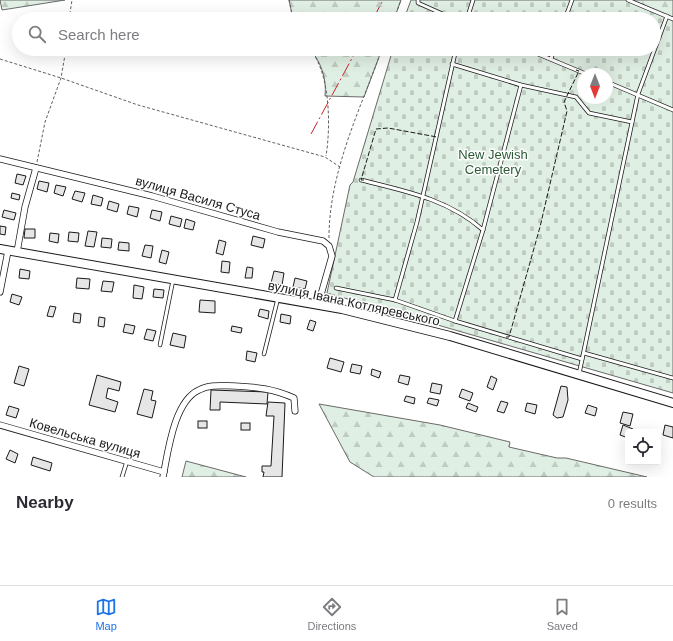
<!DOCTYPE html>
<html lang="en">
<head>
<meta charset="utf-8">
<style>
	body { margin:0; font-family:Helvetica,sans-serif; background:#f2f2f3; color:#2b2b33 }
	.controls { position:absolute; right:12px; bottom:12px; display:grid; overflow:hidden; border-radius:4px; box-shadow:0 4px 16px #0002 }
	.controls button { width:36px; height:36px; display:grid; place-items:center; padding:0; border:0; border-bottom:1px solid #e1e1e2; background:#fff; color:#2b2b33; font:20px sans-serif }
	.compass { position:absolute; left:577px; top:68px; width:36px; height:36px; border-radius:50%; background:#fff; box-shadow:0 4px 16px #0002; rotate:180deg }
	.list { margin:0; padding:0; list-style:none }
	h2 { display:flex; justify-content:space-between; align-items:center; height:52px; margin:0; padding:0 16px; font-size:17px }
	h2 small { font-size:13px; font-weight:400; color:#7c7c81 }
	.icon { flex:none; width:22px; height:22px; fill:none; stroke:currentColor; stroke-width:2; stroke-linecap:round; stroke-linejoin:round }
	.map { position:relative; flex:none; width:673px; height:477px; overflow:hidden }
	.search { position:absolute; background:#fff; box-shadow:0 4px 16px #0002; left:12px; right:12px; top:12px; height:44px; display:flex; align-items:center; gap:10px; box-sizing:border-box; padding:0 14px; border-radius:22px; color:#7c7c81; font-size:15px }
	.sheet { height:108px; background:#fff }
	nav { display:flex; justify-content:space-around; align-items:center; box-sizing:border-box; height:56px; border-top:1px solid #e1e1e2; background:#fff; font-size:11px; color:#7c7c81 }
	nav a { display:grid; justify-items:center; gap:2px }
	nav .on { color:#1a73e8 }
	.map>svg:first-child { display:block }
</style>
</head>
<body>
<div class="map">
<svg width="673" height="477" viewBox="0 0 673 477">
	<defs>
		<pattern id="forest-firs" width="22" height="20" patternUnits="userSpaceOnUse"><rect width="22" height="20" fill="#e0efe3"/><path d="M5 1l3.5 6h-7zM16 11l3.5 6h-7z" fill="#c0ccc2"/></pattern>
		<pattern id="cemetery-stones" width="16" height="16" patternUnits="userSpaceOnUse"><rect width="16" height="16" fill="#e0efe3"/><path d="M2 7V4a2 2 0 0 1 4 0v3zM10 15v-3a2 2 0 0 1 4 0v3z" fill="#c0ccc2"/></pattern>
	</defs>
	<rect width="100%" height="100%" fill="#fff"/>
	<g fill="url(#forest-firs)" stroke="#6a6a6a">
		<polygon points="0,0 65,0 2,10"/>
		<polygon points="289,0 401,0 394,19 293,19"/>
		<polygon points="628,0 673,0 673,19"/>
		<path d="M310 49H382L364 97 325 96C327 79 321 62 310 49Z"/>
		<polygon points="319,404 440,425 510,442 509,447 557,458 566,458 647,477 374,477 350,462"/>
		<polygon points="186,461 246,477 182,477"/>
	</g>
	<path fill="url(#cemetery-stones)" stroke="#6a6a6a" fill-rule="evenodd" d="M411 0H628L673 19V393L327 293 350 185 353 182 393 49H654V19H404ZM583 74H607V98H583Z"/>
	<g fill="#e6e6e6" stroke="#1a1a1a">
		<polygon points="17,174 26,176 23,185 15,183"/>
		<polygon points="39,181 49,183 47,192 37,189"/>
		<polygon points="56,185 66,187 63,196 54,193"/>
		<polygon points="75,191 85,193 82,202 72,199"/>
		<polygon points="12,193 20,195 19,200 11,198"/>
		<polygon points="93,195 103,198 101,206 91,204"/>
		<polygon points="109,201 119,204 117,212 107,209"/>
		<polygon points="129,206 139,208 137,217 127,214"/>
		<polygon points="4,210 16,213 14,220 2,217"/>
		<polygon points="152,210 162,212 160,221 150,218"/>
		<polygon points="171,216 182,219 180,227 169,224"/>
		<polygon points="186,219 195,222 193,230 184,228"/>
		<polygon points="0,226 6,227 5,235 0,234"/>
		<polygon points="25,229 35,229 35,238 24,238"/>
		<polygon points="88,231 97,232 94,247 85,246"/>
		<polygon points="69,232 79,233 78,242 68,241"/>
		<polygon points="50,233 59,234 58,243 49,241"/>
		<polygon points="253,236 265,239 263,248 251,245"/>
		<polygon points="102,238 112,239 111,248 101,247"/>
		<polygon points="219,240 226,242 223,255 216,253"/>
		<polygon points="119,242 129,243 129,251 118,250"/>
		<polygon points="145,245 153,246 151,258 142,256"/>
		<polygon points="162,250 169,252 166,264 159,262"/>
		<polygon points="222,261 230,262 229,273 221,272"/>
		<polygon points="247,267 253,268 252,278 245,278"/>
		<polygon points="20,269 30,271 29,279 19,278"/>
		<polygon points="274,271 284,273 282,285 271,283"/>
		<polygon points="77,278 90,279 89,289 76,288"/>
		<polygon points="295,278 307,281 305,289 293,287"/>
		<polygon points="103,281 114,282 112,292 101,291"/>
		<polygon points="134,285 144,287 142,299 133,298"/>
		<polygon points="154,289 164,290 163,298 153,297"/>
		<polygon points="12,294 22,297 19,305 10,302"/>
		<polygon points="200,300 215,301 215,313 199,312"/>
		<polygon points="50,306 56,307 53,317 47,316"/>
		<polygon points="260,309 269,311 268,319 258,316"/>
		<polygon points="74,313 81,314 80,323 73,322"/>
		<polygon points="281,314 291,316 290,324 280,322"/>
		<polygon points="99,317 105,318 104,327 98,326"/>
		<polygon points="310,320 316,322 313,331 307,329"/>
		<polygon points="125,324 135,326 133,334 123,332"/>
		<polygon points="232,326 242,328 241,333 231,331"/>
		<polygon points="147,329 156,331 153,341 144,339"/>
		<polygon points="173,333 186,336 184,348 170,345"/>
		<polygon points="247,351 257,353 255,362 246,360"/>
		<polygon points="330,358 344,362 341,372 327,368"/>
		<polygon points="352,364 362,366 360,374 350,372"/>
		<polygon points="19,366 29,369 24,386 14,383"/>
		<polygon points="372,369 381,372 379,378 371,375"/>
		<polygon points="97,375 121,382 119,391 108,388 106,398 118,402 115,412 89,405"/>
		<polygon points="400,375 410,377 408,385 398,382"/>
		<polygon points="491,376 497,379 493,390 487,387"/>
		<polygon points="432,383 442,385 440,394 430,392"/>
		<polygon points="561,386 567,387 568,400 563,417 557,418 553,415"/>
		<polygon points="144,389 153,391 151,400 156,401 152,418 137,414"/>
		<polygon points="462,389 473,393 470,401 459,397"/>
		<polygon points="211,390 268,392 267,404 220,402 220,410 210,410"/>
		<polygon points="406,396 415,398 414,404 404,401"/>
		<polygon points="429,398 439,400 437,406 427,403"/>
		<polygon points="501,401 508,403 504,413 497,411"/>
		<polygon points="268,402 285,403 282,477 263,477 264,472 262,472 262,466 271,466 274,416 266,416"/>
		<polygon points="468,403 478,407 476,412 466,408"/>
		<polygon points="527,403 537,405 535,414 525,411"/>
		<polygon points="588,405 597,408 595,416 585,413"/>
		<polygon points="9,406 19,409 16,418 6,415"/>
		<polygon points="623,412 633,414 630,426 620,423"/>
		<rect x="198" y="421" width="9" height="7"/>
		<rect x="241" y="423" width="9" height="7"/>
		<polygon points="623,425 633,429 631,432 628,432 628,438 620,435"/>
		<polygon points="665,425 673,427 673,438 663,435"/>
		<polygon points="10,450 18,454 15,463 6,459"/>
		<polygon points="33,457 52,463 50,471 31,465"/>
	</g>
	<g fill="none" stroke-linecap="round" stroke-linejoin="round">
		<g stroke="#1a1a1a" stroke-width="4.5">
			<g id="lane">
				<polyline points="418,0 418,3 454,19"/>
				<polyline points="628,0 673,19"/>
				<polyline points="467,19 473,0"/>
				<polyline points="565,19 572,0"/>
				<polyline points="526,49 586,74"/>
				<polyline points="551,59 554,49"/>
				<polyline points="452,64 521,85 576,97 589,113 632,122"/>
				<polyline points="607,82 673,110"/>
				<path d="M361 180C405 191 448 199 483 230"/>
				<polyline points="336,288 395,300 455,321 582,359"/>
				<polyline points="395,300 417,222 456,49"/>
				<polyline points="455,321 483,230 521,85"/>
				<polyline points="160,345 173,280"/>
				<polyline points="584,353 673,378"/>
				<polyline points="264,354 278,298"/>
				<polyline points="579,374 638,94 667,16"/>
				<polyline points="122,477 127,461"/>
			</g>
		</g>
		<g stroke="#1a1a1a" stroke-width="7">
			<g id="street">
				<polyline points="0,159 152,196 278,232 323,241 329,246 332,256 318,305"/>
				<polyline points="17,252 25,207 36,168"/>
				<polyline points="0,292 8,251"/>
				<polyline points="0,425 164,472"/>
				<path d="M163 477C168 452 174 401 199 390 210 384 223 386 235 386 257 387 274 389 294 398L295 411"/>
			</g>
		</g>
		<g stroke="#1a1a1a" stroke-width="10">
			<polyline id="secondary" points="0,249 342,309 450,336 673,403"/>
		</g>
		<g stroke="#5f5f5f" stroke-width="1" stroke-dasharray="3 2" stroke-linecap="butt">
			<polyline points="289,0 293,19"/>
			<polyline points="69,19 72,0"/>
			<polyline points="394,19 401,0"/>
			<path d="M310 49C330 73 331 125 326 156"/>
			<polyline points="0,59 61,78 138,105 325,157 340,167"/>
			<polyline points="37,162 45,122 61,78 66,49"/>
			<path d="M329 238C329 172 360 110 382 49"/>
		</g>
		<use href="#lane" stroke="#fff" stroke-width="3"/>
		<use href="#street" stroke="#fff" stroke-width="5.5"/>
		<use href="#secondary" stroke="#fff" stroke-width="8"/>
		<g stroke="#1a1a1a" stroke-width="1" stroke-dasharray="5 2" stroke-linecap="butt">
			<polyline points="364,180 361,180 376,129 388,128 437,137"/>
			<polyline points="506,337 509,337 540,227 567,111 564,102 579,71 576,70"/>
		</g>
		<g stroke="#c62828" stroke-width="1" stroke-dasharray="14 3 2 3" stroke-linecap="butt">
			<polyline points="373,19 383,0"/>
			<polyline points="311,134 357,49"/>
		</g>
	</g>
	<g text-anchor="middle" dominant-baseline="central" stroke-width="3" stroke-linejoin="round" paint-order="stroke">
		<g font-size="13" fill="#2b5a34" stroke="#fff">
			<text x="493" y="154">New Jewish<tspan x="493" dy="15">Cemetery</tspan></text>
		</g>
		<g font-size="13" fill="#1a1a1a" stroke="#fff">
			<text transform="translate(198 198) rotate(16)">вулиця Василя Стуса</text>
			<text transform="translate(354 303) rotate(12)">вулиця Івана Котляревського</text>
			<text transform="translate(85 438) rotate(16)">Ковельська вулиця</text>
		</g>
	</g>
</svg>
<div class="controls">
<button><svg class="icon" aria-label="locate" viewBox="0 0 24 24"><circle cx="12" cy="12" r="6"/><path d="M12 2v4M12 18v4M2 12h4M18 12h4"/></svg></button>
</div>
<svg class="compass" viewBox="-18 -18 36 36"><path d="M0-13l5 13h-10z" fill="#e53935"/><path d="M0 13l5-13h-10z" fill="#7c7c81"/></svg>
<div class="search"><svg class="icon" aria-label="search" viewBox="0 0 24 24"><circle cx="10" cy="10" r="6"/><path d="M15 15l6 6"/></svg>Search here</div>
</div>
<section class="sheet">
<h2>Nearby<small>0 results</small></h2>
<ul class="list">
</ul>
</section>
<nav>
<a class="on"><svg class="icon" aria-label="map" viewBox="0 0 24 24"><path d="M3 6l6-2 6 2 6-2v14l-6 2-6-2-6 2zM9 4v14M15 6v14"/></svg>Map</a>
<a><svg class="icon" aria-label="directions" viewBox="0 0 24 24"><path d="M12 3l9 9-9 9-9-9zM9 14v-3h6M13 9l2 2-2 2"/></svg>Directions</a>
<a><svg class="icon" aria-label="saved" viewBox="0 0 24 24"><path d="M7 4h10v16l-5-4-5 4z"/></svg>Saved</a>
</nav>
</body>
</html>
